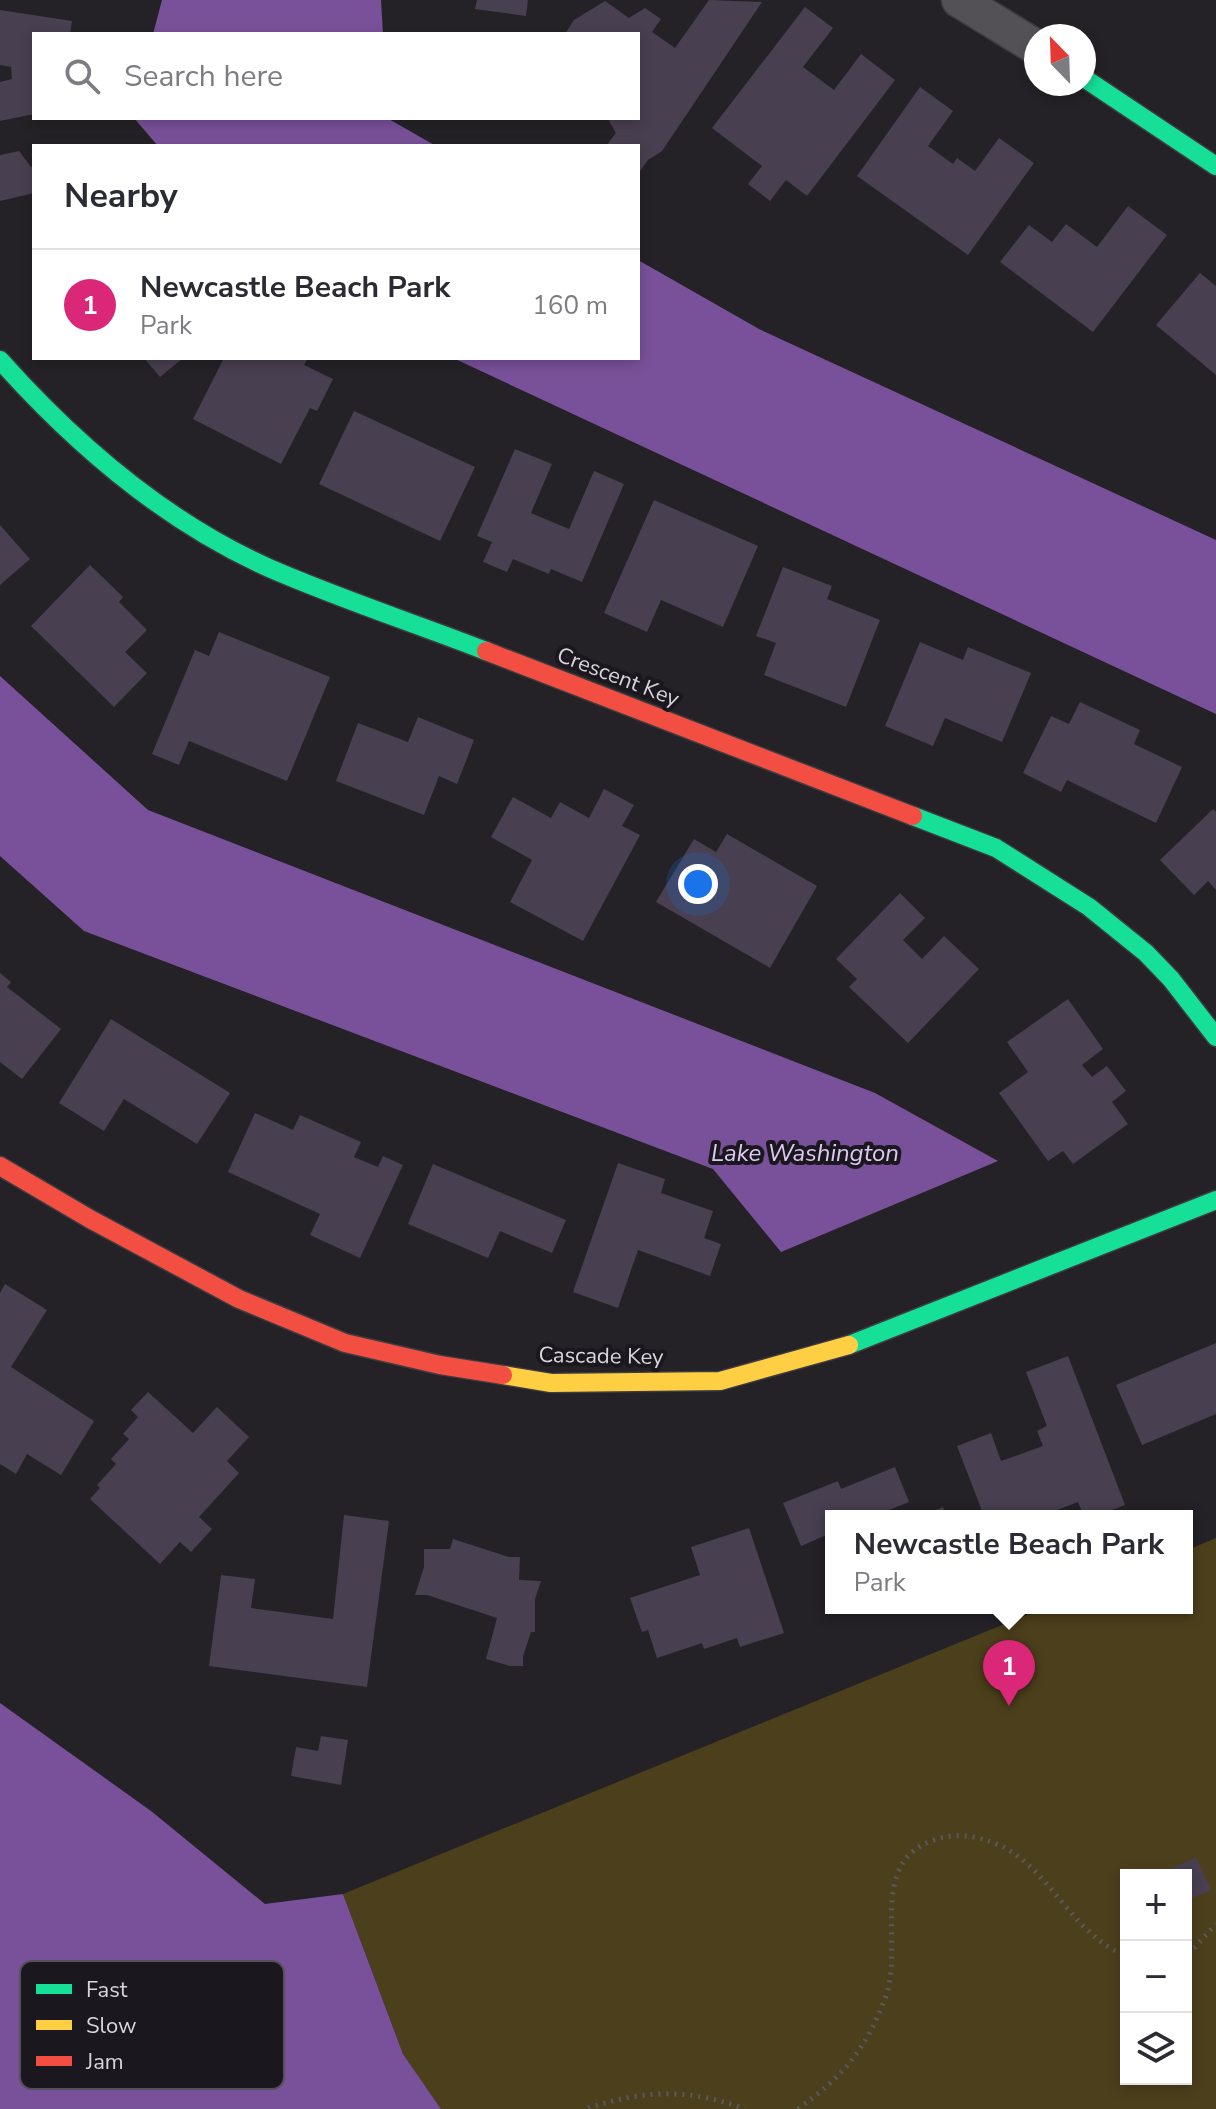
<!DOCTYPE html>
<html lang="en">
<head>
<meta charset="utf-8">
<style>
	body { margin:0; font-family:"Nunito Sans",sans-serif; background:#f2f2f3; color:#2b2b33 }
	.controls { position:absolute; right:24px; bottom:24px; display:grid; overflow:hidden; border-radius:0px; box-shadow:0 4px 12px #0003 }
	.controls button { width:72px; height:72px; display:grid; place-items:center; padding:0; border:0; border-bottom:2px solid #e1e1e2; background:#fff; color:#2b2b33; font:40px sans-serif }
	.compass { position:absolute; left:1024px; top:24px; width:72px; height:72px; border-radius:50%; background:#fff; box-shadow:0 4px 12px #0003; rotate:337deg }
	.you { position:absolute; left:698px; top:884px; width:28px; height:28px; margin:-20px; border:6px solid #fff; border-radius:50%; background:#1a73e8; box-shadow:0 0 0 12px #1a73e833 }
	.badge { display:grid; place-items:center; width:52px; height:52px; border-radius:50%; background:#db2777; color:#fff; font-size:26px; font-weight:700 }
	.pin { position:absolute; translate:-50% -66px; filter:drop-shadow(0 2px 4px #0008) }
	.pin::after { content:''; position:absolute; top:42px; width:28px; height:24px; background:inherit; clip-path:polygon(0 0,100% 0,50% 100%) }
	.popup { position:absolute; left:825px; top:1510px; width:368px; height:104px; box-sizing:border-box; display:grid; place-content:center; border-radius:0px; background:#fff; filter:drop-shadow(0 2px 6px #0005); font-size:26px; white-space:nowrap; color:#7c7c81 }
	.popup b { font-size:30px; color:#2b2b33 }
	.popup::after { content:''; position:absolute; left:50%; top:100%; margin-left:-16px; border:16px solid transparent; border-top-color:#fff }
	.list { margin:0; padding:0; list-style:none }
	h2 { display:flex; justify-content:space-between; align-items:center; height:104px; margin:0; padding:0 32px; font-size:34px }
	h2 small { font-size:26px; font-weight:400; color:#7c7c81 }
	.list li { display:grid; grid-template-columns:52px 1fr auto; gap:24px; align-items:center; box-sizing:border-box; height:112px; padding:0 32px; border-top:2px solid #e1e1e2 }
	.list b { display:block; font-size:30px; white-space:nowrap }
	.list p { margin:0; font-size:26px; white-space:nowrap; color:#7c7c81 }
	.list em { font-size:26px; font-style:normal; color:#7c7c81 }
	.icon { flex:none; width:44px; height:44px; fill:none; stroke:currentColor; stroke-width:2; stroke-linecap:round; stroke-linejoin:round }
	.map { position:relative; flex:none; width:1216px; height:2109px; overflow:hidden }
	.search { position:absolute; background:#fff; box-shadow:0 4px 12px #0003; left:32px; top:32px; width:608px; height:88px; display:flex; align-items:center; gap:20px; box-sizing:border-box; padding:0 28px; border-radius:0px; color:#7c7c81; font-size:30px }
	.panel { position:absolute; background:#fff; box-shadow:0 4px 12px #0003; left:32px; top:144px; width:608px; height:216px; border-radius:0px }
	.map>svg:first-child { display:block }
</style>
</head>
<body>
<div class="map">
<svg width="1216" height="2109" viewBox="0 0 1216 2109">
	<rect width="100%" height="100%" fill="#242227"/>
	<path fill="#4c3f1c" fill-rule="evenodd" d="M1216 1538V2109H441L403 2054 343 1894 1044 1608H1187V1550ZM1126 1875H1186V2079H1126Z"/>
	<g fill="#79519a">
		<polygon points="162,0 381,0 383,34 153,34"/>
		<polygon points="134,118 387,118 436,146 158,146"/>
		<polygon points="638,260 759,329 1216,540 1216,714 453,358 638,358"/>
		<polygon points="0,676 148,810 875,1093 998,1161 781,1252 713,1169 84,931 0,856"/>
		<polygon points="0,1703 151,1811 265,1904 343,1894 403,2054 441,2109 0,2109"/>
	</g>
	<g fill="#483f50">
		<polygon points="477,0 528,0 526,16 475,9"/>
		<polygon points="709,0 762,2 662,151 648,160 638,174 638,146 606,146 616,133 609,121 611,118 638,118 638,34 565,34 574,20 605,1 629,18 645,8 661,19 652,32 675,48"/>
		<polygon points="805,7 833,28 803,67 834,90 861,54 895,80 807,196 786,180 770,201 748,184 762,166 712,128"/>
		<polygon points="0,10 72,21 70,34 34,34 34,114 0,121 0,82 12,79 11,67 0,65"/>
		<polygon points="920,87 953,111 928,146 953,164 957,158 975,171 999,138 1034,163 968,255 857,176"/>
		<polygon points="19,151 31,167 34,165 34,193 0,201 0,155"/>
		<polygon points="1128,206 1167,235 1093,332 1000,262 1029,225 1052,242 1066,224 1097,247"/>
		<polygon points="1200,273 1216,286 1216,375 1156,325"/>
		<polygon points="144,358 183,358 160,377"/>
		<polygon points="224,358 308,358 304,365 333,379 317,411 310,408 281,464 193,419"/>
		<polygon points="354,411 475,467 440,541 319,484"/>
		<polygon points="515,449 552,464 531,513 569,529 594,471 624,484 582,582 551,569 549,574 513,559 507,572 483,562 492,542 477,536"/>
		<polygon points="654,500 758,546 723,627 661,600 647,632 604,613"/>
		<polygon points="0,525 30,559 0,585"/>
		<polygon points="90,565 123,597 119,602 147,630 125,652 147,673 114,707 31,626"/>
		<polygon points="783,567 832,586 827,599 880,620 846,707 764,675 776,643 756,636"/>
		<polygon points="219,632 330,677 287,781 189,741 179,765 152,754 195,650 209,656"/>
		<polygon points="920,642 963,660 968,647 1031,673 1002,742 945,718 933,746 885,726"/>
		<polygon points="1080,702 1140,730 1134,744 1182,767 1156,823 1067,780 1061,792 1023,773 1051,716 1069,724"/>
		<polygon points="418,717 474,740 457,784 439,776 424,815 336,781 358,723 408,742"/>
		<polygon points="604,789 634,805 622,826 640,835 583,941 510,902 532,860 491,837 513,797 551,818 560,802 589,818"/>
		<polygon points="1213,809 1216,812 1216,890 1208,881 1194,895 1160,860"/>
		<polygon points="727,834 817,886 770,968 656,902 694,839 716,852"/>
		<polygon points="900,893 925,918 903,940 922,959 944,936 979,969 908,1043 849,987 857,979 836,959"/>
		<polygon points="0,973 11,982 7,987 61,1029 22,1079 0,1062"/>
		<polygon points="1068,999 1103,1049 1082,1065 1092,1077 1107,1066 1126,1091 1112,1102 1128,1124 1073,1164 1063,1151 1048,1161 999,1093 1028,1072 1007,1042"/>
		<polygon points="111,1019 230,1093 197,1144 124,1099 104,1131 59,1103"/>
		<polygon points="255,1113 293,1130 300,1115 361,1142 354,1157 378,1167 383,1156 403,1165 360,1258 310,1235 320,1214 228,1172"/>
		<polygon points="618,1163 665,1179 661,1193 713,1211 704,1238 721,1244 710,1276 638,1250 618,1308 573,1292"/>
		<polygon points="433,1164 566,1220 552,1253 500,1231 488,1258 408,1224"/>
		<polygon points="5,1284 47,1310 11,1367 94,1421 61,1475 27,1454 16,1474 0,1464 0,1293"/>
		<polygon points="1216,1343 1216,1414 1142,1445 1116,1385"/>
		<polygon points="1068,1356 1125,1505 1096,1516 1084,1516 1078,1502 1052,1512 1054,1516 984,1516 957,1446 991,1433 1001,1461 1043,1446 1037,1431 1047,1426 1026,1372"/>
		<polygon points="148,1392 193,1433 217,1407 249,1437 227,1461 239,1473 199,1517 212,1529 191,1552 180,1542 160,1564 90,1499 100,1488 97,1485 116,1464 111,1459 129,1439 123,1434 138,1417 131,1410"/>
		<polygon points="895,1467 909,1502 874,1516 831,1516 831,1533 801,1546 783,1503 838,1481 841,1489"/>
		<polygon points="943,1507 947,1516 920,1516"/>
		<polygon points="344,1515 389,1521 367,1687 209,1666 221,1575 255,1579 251,1608 333,1619"/>
		<polygon points="749,1528 784,1633 740,1647 737,1638 704,1649 702,1643 657,1658 648,1630 642,1632 630,1598 700,1575 691,1547"/>
		<polygon points="453,1539 509,1557 520,1557 519,1580 541,1581 535,1599 535,1632 531,1632 523,1656 523,1666 510,1666 486,1659 497,1618 427,1595 415,1595 424,1567 424,1549 450,1549"/>
		<polygon points="321,1736 348,1740 341,1785 291,1776 296,1747 318,1751"/>
		<polygon points="1196,1857 1211,1890 1186,1901 1186,1875 1157,1875"/>
	</g>
	<g fill="none" stroke-linecap="round" stroke-linejoin="round">
		<g stroke="#3e3c41" stroke-width="37">
			<polyline id="street" points="959,0 1036,47"/>
		</g>
		<g stroke="#3e3c41" stroke-width="21">
			<g id="fast">
				<polyline points="1084,78 1216,166"/>
				<path d="M0 360C74 443 166 522 269 568 340 599 414 623 486 651"/>
				<polyline points="913,816 996,848 1089,907 1146,953 1171,979 1216,1037"/>
				<polyline points="849,1345 1216,1200"/>
			</g>
		</g>
		<g stroke="#3e3c41" stroke-width="21">
			<polyline id="slow" points="503,1375 551,1383 720,1381 849,1345"/>
		</g>
		<g stroke="#3e3c41" stroke-width="21">
			<g id="jam">
				<polyline points="486,651 913,816"/>
				<polyline points="0,1166 90,1219 239,1299 345,1343 440,1365 503,1375"/>
			</g>
		</g>
		<g stroke="#5a585c" stroke-width="5" stroke-dasharray="2 6" stroke-linecap="butt">
			<polyline points="1186,1950 1195,1947 1216,1924"/>
			<path d="M588 2108C644 2090 688 2088 745 2109"/>
			<path d="M798 2109C843 2076 866 2050 886 1996 904 1947 867 1861 934 1840 956 1832 978 1836 999 1845 1039 1863 1062 1909 1095 1937 1104 1945 1116 1951 1126 1957"/>
		</g>
		<use href="#street" stroke="#535155" stroke-width="34"/>
		<use href="#fast" stroke="#16e098" stroke-width="18"/>
		<use href="#slow" stroke="#ffcf43" stroke-width="18"/>
		<use href="#jam" stroke="#f24e42" stroke-width="18"/>
	</g>
	<g text-anchor="middle" dominant-baseline="central" stroke-width="8" stroke-linejoin="round" paint-order="stroke">
		<g font-size="22" fill="#d8d5db" stroke="#1b171f">
			<text transform="translate(618 677) rotate(21)">Crescent Key</text>
			<text transform="translate(601 1356) rotate(1)">Cascade Key</text>
		</g>
		<g font-size="24" font-style="italic" fill="#dec9f4" stroke="#1b171f">
			<text x="805" y="1153">Lake Washington</text>
		</g>
	</g>
	<rect x="20" y="1961" width="264" height="128" rx="12" fill="#1b171f" stroke="#545057" stroke-width="2"/>
	<rect x="36" y="1984" width="36" height="10" fill="#16e098"/>
	<rect x="36" y="2020" width="36" height="10" fill="#ffcf43"/>
	<rect x="36" y="2056" width="36" height="10" fill="#f24e42"/>
	<g font-size="22" fill="#d8d5db">
		<text x="86" y="1997">Fast</text>
		<text x="86" y="2033">Slow</text>
		<text x="86" y="2069">Jam</text>
	</g>
</svg>
<div class="controls">
<button>+</button>
<button>−</button>
<button><svg class="icon" aria-label="layers" viewBox="0 0 24 24"><path d="M12 4l9 5-9 5-9-5zM3 14l9 5 9-5"/></svg></button>
</div>
<svg class="compass" viewBox="-18 -18 36 36"><path d="M0-13l5 13h-10z" fill="#e53935"/><path d="M0 13l5-13h-10z" fill="#7c7c81"/></svg>
<div class="you"></div>
<div class="pin badge" style="left:1009px;top:1706px">1</div>
<div class="popup"><b>Newcastle Beach Park</b>Park</div>
<div class="search"><svg class="icon" aria-label="search" viewBox="0 0 24 24"><circle cx="10" cy="10" r="6"/><path d="M15 15l6 6"/></svg>Search here</div>
<section class="panel">
<h2>Nearby<small></small></h2>
<ul class="list">
<li><span class="badge">1</span><div><b>Newcastle Beach Park</b><p>Park</p></div><em>160 m</em></li>
</ul>
</section>
</div>
</body>
</html>
